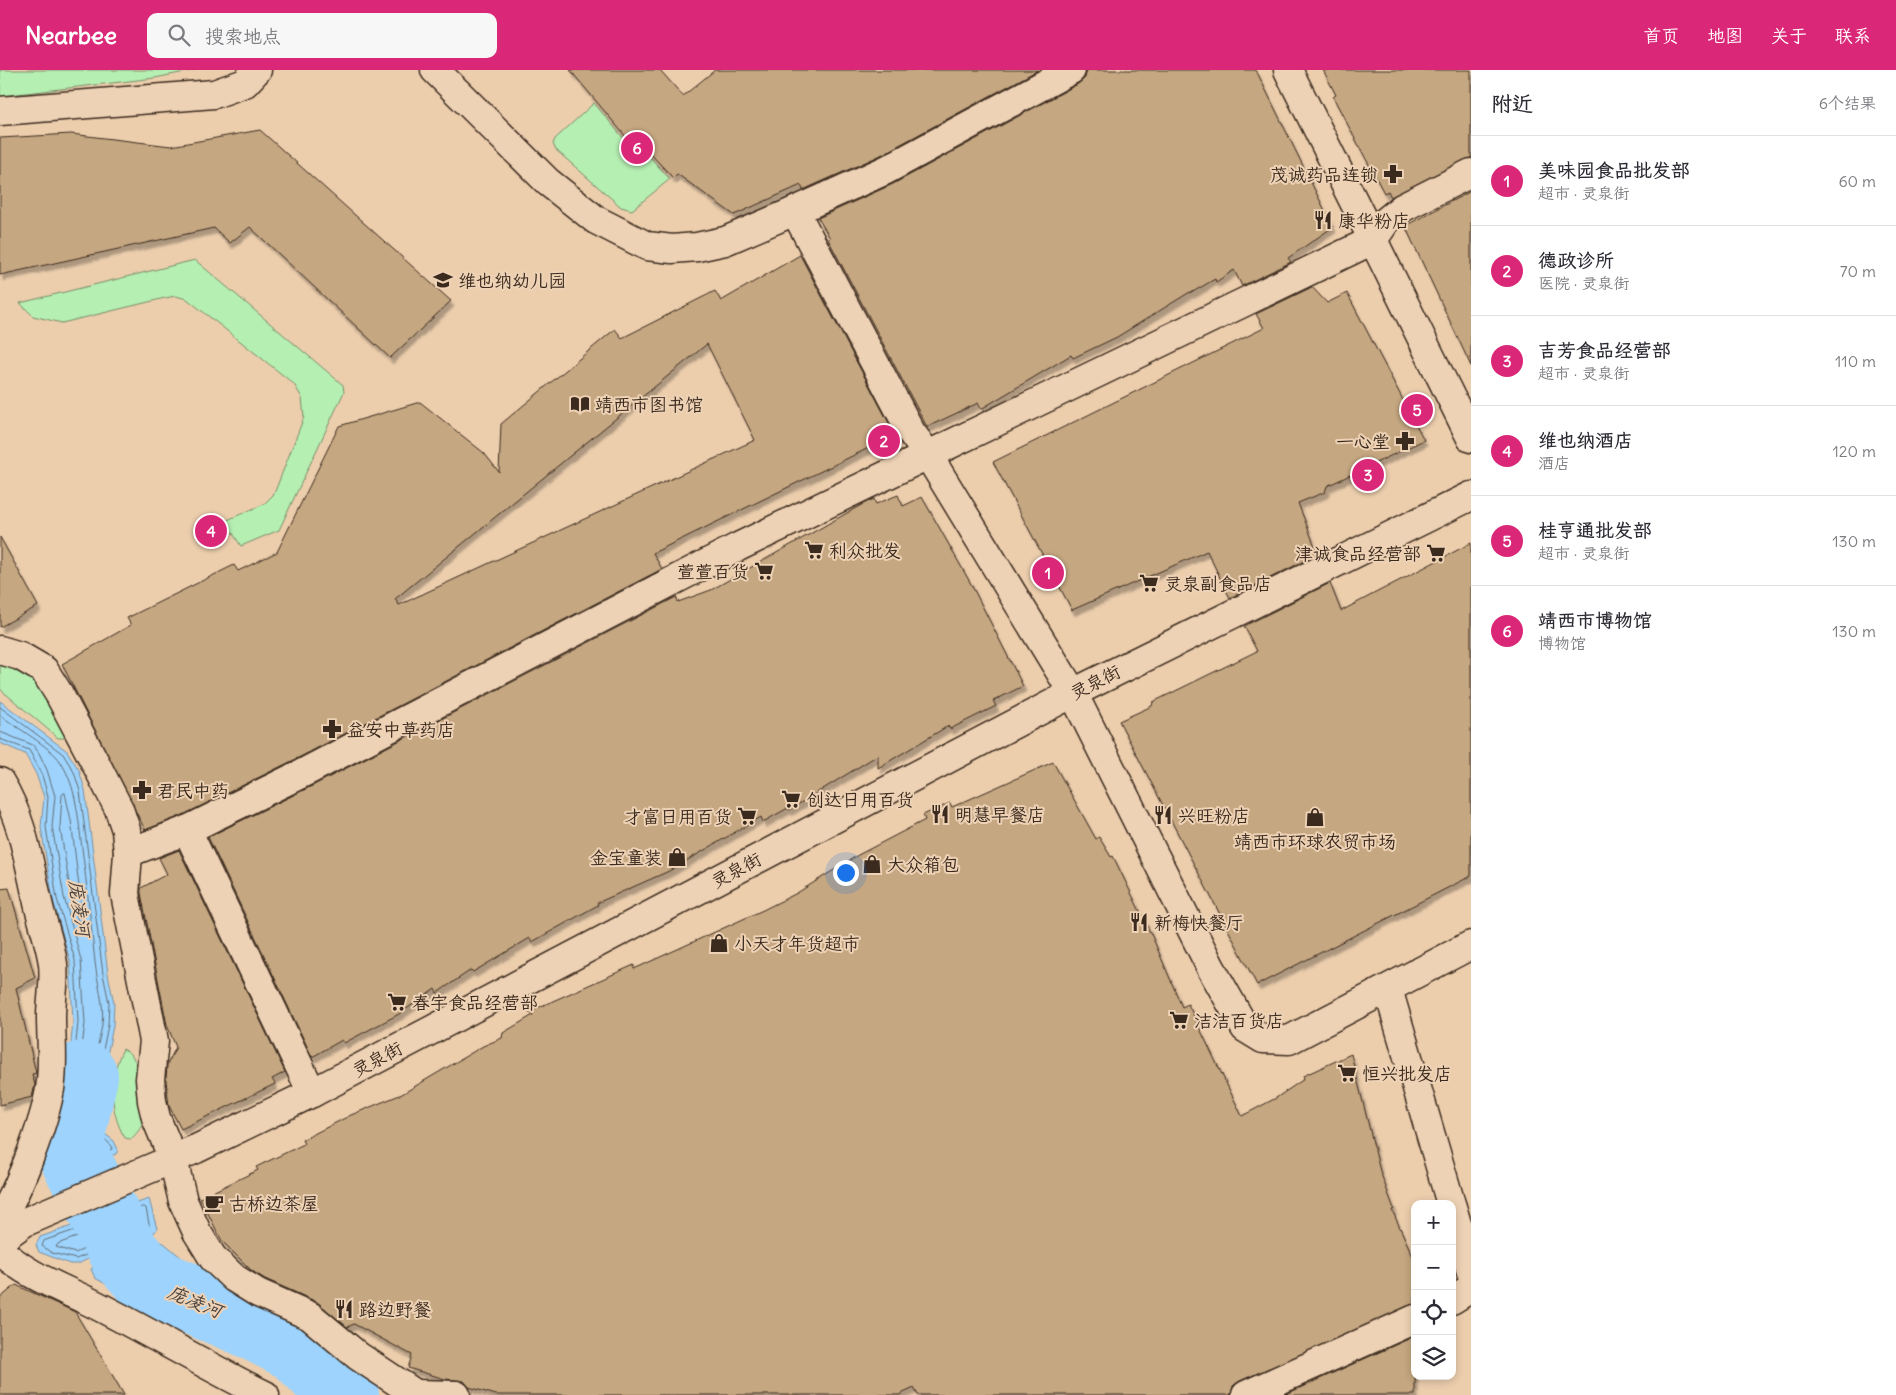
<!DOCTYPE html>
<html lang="zh">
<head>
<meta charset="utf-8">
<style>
	body { margin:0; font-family:Delius,"LXGW WenKai TC",sans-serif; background:#f7f7f7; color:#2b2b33 }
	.controls { position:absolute; right:15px; bottom:15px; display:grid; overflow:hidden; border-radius:10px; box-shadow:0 2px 8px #0003 }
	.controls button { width:45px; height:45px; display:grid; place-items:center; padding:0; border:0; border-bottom:1px solid #e1e1e2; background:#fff; color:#2b2b33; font:25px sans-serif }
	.you { position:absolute; left:845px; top:802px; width:18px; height:18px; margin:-12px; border:4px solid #fff; border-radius:50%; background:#1a73e8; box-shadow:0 0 0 8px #1a73e833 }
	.badge { display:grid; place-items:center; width:32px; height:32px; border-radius:50%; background:#db2777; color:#fff; font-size:16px; font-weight:700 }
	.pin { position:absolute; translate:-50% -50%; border:2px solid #fff; box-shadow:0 1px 5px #0006 }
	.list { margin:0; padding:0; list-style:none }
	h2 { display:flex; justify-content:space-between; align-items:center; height:65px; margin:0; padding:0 20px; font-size:21px }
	h2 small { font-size:16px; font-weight:400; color:#7c7c81 }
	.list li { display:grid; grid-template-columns:32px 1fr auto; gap:15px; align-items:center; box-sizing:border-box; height:90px; padding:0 20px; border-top:1px solid #e1e1e2 }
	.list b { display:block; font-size:19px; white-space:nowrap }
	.list p { margin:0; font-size:16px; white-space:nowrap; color:#7c7c81 }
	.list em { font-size:16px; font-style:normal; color:#7c7c81 }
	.icon { flex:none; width:28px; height:28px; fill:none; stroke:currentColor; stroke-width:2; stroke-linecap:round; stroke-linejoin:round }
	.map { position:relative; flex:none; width:1471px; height:1325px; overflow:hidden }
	header { display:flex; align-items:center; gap:30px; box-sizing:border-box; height:70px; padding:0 25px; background:#db2777; color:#fff }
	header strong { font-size:24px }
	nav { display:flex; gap:28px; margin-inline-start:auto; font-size:18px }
	.search { width:350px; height:45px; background:#f7f7f7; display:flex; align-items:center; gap:12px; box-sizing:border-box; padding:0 18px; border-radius:10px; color:#7c7c81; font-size:19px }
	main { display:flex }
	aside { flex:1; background:#fff }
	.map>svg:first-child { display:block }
</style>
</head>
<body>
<header>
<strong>Nearbee</strong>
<div class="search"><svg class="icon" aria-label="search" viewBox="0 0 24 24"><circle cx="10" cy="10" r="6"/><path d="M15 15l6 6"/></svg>搜索地点</div>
<nav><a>首页</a><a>地图</a><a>关于</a><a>联系</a></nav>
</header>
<main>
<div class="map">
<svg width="1471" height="1325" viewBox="0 0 1471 1325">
	<defs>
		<filter id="shadow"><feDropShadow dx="3" dy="5.5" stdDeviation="1" flood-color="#0004"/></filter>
	</defs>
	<rect width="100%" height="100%" fill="#eccead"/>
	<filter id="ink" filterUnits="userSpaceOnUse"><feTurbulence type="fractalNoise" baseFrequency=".02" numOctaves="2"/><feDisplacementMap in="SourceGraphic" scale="10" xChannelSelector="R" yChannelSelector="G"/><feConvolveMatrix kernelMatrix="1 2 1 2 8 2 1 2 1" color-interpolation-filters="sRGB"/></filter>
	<g filter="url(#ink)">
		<g fill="#b5efb2" stroke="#788c68">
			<polygon points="0,0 195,0 155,8 0,26"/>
			<polygon points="594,33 642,90 649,86 670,109 632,140 621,137 556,80 553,74 555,69"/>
			<polygon points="195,190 343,315 344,322 279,460 241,476 225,451 264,434 274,424 304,347 302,328 294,314 187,229 176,226 165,228 62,253 33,246 20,233"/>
			<polygon points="0,586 43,616 67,662 65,668 58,668 0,619"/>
			<path d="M123 979C143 987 146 1031 143 1050 142 1058 137 1063 131 1069L125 1068C109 1042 109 1007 123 979Z"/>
		</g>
		<g fill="#9dd3fc" stroke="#768fa3">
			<polygon points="0,631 67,681 79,700 85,720 108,904 114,933 113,956 98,1030 101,1050 105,1064 114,1071 118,1080 116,1084 57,1105 51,1104 47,1097 70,982 73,952 70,891 53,830 41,757 44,727 36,704 25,684 0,673"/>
			<polygon points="149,1129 157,1159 153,1164 92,1187 78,1194 70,1194 39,1182 36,1175 40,1167"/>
			<polygon points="153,1171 164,1173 201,1204 224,1218 326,1275 353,1300 365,1317 374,1325 309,1325 295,1311 223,1267 153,1240 95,1208 91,1199 99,1192"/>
		</g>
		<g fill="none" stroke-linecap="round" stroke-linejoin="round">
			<g stroke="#626e77" stroke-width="1">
				<polyline points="0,637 63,684 74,702 80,721 103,904 109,933 108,955 93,1030 96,1051 101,1066 110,1074 112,1079 57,1100 52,1095 75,983 78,952 75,890 57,829 46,757 48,726 41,702 29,680 0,669"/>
				<path d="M0 645C14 656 52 678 60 691 77 717 78 748 82 778 87 816 91 854 95 892 97 913 105 934 102 955 95 996 75 1039 101 1076L63 1091 60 1089 81 985 85 953 81 890 64 827 52 756 55 726 47 700 39 683 33 675 0 662"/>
				<polygon points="65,723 71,750 83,850 81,852 78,851 71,826 60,757 62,725"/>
				<polygon points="78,1039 81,1041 88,1073 71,1080 69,1077"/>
				<polygon points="143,1137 146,1138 150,1159 76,1189 52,1183 42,1176 44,1171"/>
				<polygon points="139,1145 142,1146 143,1155 75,1183 56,1177 58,1174"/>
				<polyline points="312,1325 311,1320 297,1307 225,1263 155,1236 100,1205 98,1200 153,1177 162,1178 198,1208 221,1222 323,1279 350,1303 367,1325"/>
				<polyline points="318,1325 316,1316 301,1302 229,1257 158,1230 113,1206 109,1201 154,1183 159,1184 195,1214 280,1264 320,1284 345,1307 357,1325"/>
				<path d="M326 1325C326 1320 325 1315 321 1311 305 1291 253 1260 229 1249 195 1234 159 1225 127 1206L126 1202 156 1191 192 1220 316 1290 339 1312 348 1325"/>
			</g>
			<polyline stroke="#9dd3fc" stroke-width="70" points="83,1006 68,1075 125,1184 150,1212 245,1251 298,1278 344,1325"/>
		</g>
		<g fill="#c5a781" stroke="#3b2a1e" fill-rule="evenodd" filter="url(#shadow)">
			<polygon points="570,0 660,0 683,26 715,0 1038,0 879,86 803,120 801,115 734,145 677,104 673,108 648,81 642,86"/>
			<polygon points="1087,0 1256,0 1333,157 1288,188 1291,192 1242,216 1234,200 1216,212 1215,209 1191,223 1190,222 1117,267 1073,288 1071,285 981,339 978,333 927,357 828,169 830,168 818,148 893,114 1078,14 1085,8"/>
			<polygon points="1323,0 1471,0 1471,88 1391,127 1388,121 1384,123 1333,27 1336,25"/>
			<polygon points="260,60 451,231 390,288 250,157 230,173 214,158 0,205 0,68 71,64 171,76"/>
			<polygon points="1471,121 1471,296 1405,156"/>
			<path d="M800 185 898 370 883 377 881 372 653 483 662 499 300 687 181 746 145 760 62 594 131 555 127 548 234 495 238 501 277 482 339 356 420 332 484 383 499 402 501 354 615 259 622 268 715 221 721 231ZM707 274 755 370 399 535 395 529Z"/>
			<polygon points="1312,217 1327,233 1347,223 1424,370 1327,416 1325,422 1298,433 1318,484 1230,528 1207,481 1072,540 993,392 1264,258 1256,244"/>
			<polygon points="898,425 903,436 922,427 971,514 1023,616 993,631 996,636 950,659 948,656 878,698 878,685 789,740 788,738 763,752 761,747 669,801 597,833 598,835 532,872 530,868 473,902 471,900 437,923 435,919 399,944 344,973 342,970 312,987 208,767 314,715 676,527 678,532 711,520 863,434 874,429 876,434"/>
			<polygon points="0,467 38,536 0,557"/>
			<polygon points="1471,473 1471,806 1257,915 1119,651 1152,636 1153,632 1257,581 1244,556 1330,513 1341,541"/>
			<polygon points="1053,692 1096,769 1099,767 1111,787 1113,786 1152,866 1182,937 1188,934 1242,1046 1276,1028 1304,1009 1303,1006 1351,984 1380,1101 1394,1139 1392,1140 1415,1191 1415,1234 1240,1311 1233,1316 1231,1325 918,1325 914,1318 899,1325 496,1325 469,1317 464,1311 445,1309 408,1298 412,1285 354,1254 347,1257 317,1232 265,1209 252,1201 222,1171 200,1128 258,1100 256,1097 304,1074 302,1070 351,1045 402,1024 483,976 502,968 503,963 533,945 528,942 634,895 634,899 763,840 797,823 858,785 925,750 923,745 950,733 952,737"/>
			<polygon points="179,780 285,1002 272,1009 275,1014 181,1059 169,1036 166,1010 167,995 176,977 167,955 141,823 141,818 167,804 159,788"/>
			<polygon points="9,818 35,908 16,918 36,1003 32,1004 35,1015 32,1027 0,1035 0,819"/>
			<polygon points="16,1215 75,1242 124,1325 0,1325 0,1228"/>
			<polygon points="1415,1266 1415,1325 1284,1325"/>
		</g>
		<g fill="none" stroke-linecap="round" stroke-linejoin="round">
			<g stroke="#3b2a1e" stroke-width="31">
				<g id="minor">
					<polyline points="435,0 548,112 596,150 647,176 672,179 697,177 725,171 795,141 886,100 1071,0"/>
					<polyline points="1288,0 1373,170 1386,151 1402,138 1471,103"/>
					<polyline points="0,41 214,24 245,13 257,0"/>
					<polyline points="1471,368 1373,170 928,385 1073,623 1211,898 1245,958 1263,969 1289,970 1471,875"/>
					<polyline points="0,580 20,586 44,600 59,624 97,696 119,739 126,760 128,783 125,824 154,971 150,1009 152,1031 156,1048 173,1089 183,1131 197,1162 213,1188 234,1208 258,1223 310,1246 358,1286 417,1325"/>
					<path d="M0 712C22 748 28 788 37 828 41 850 50 871 53 894 55 912 51 929 51 947 51 971 54 995 50 1019 44 1054 19 1120 0 1150"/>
					<polyline points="187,760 312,1023"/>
					<polyline points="128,783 187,760 307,701 738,477 928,385 911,362 795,141"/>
					<polyline points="1388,919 1451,1134"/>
					<polyline points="1452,1137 1471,1202"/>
					<polyline points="0,1170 25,1152 196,1079 312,1023 1073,623 1471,426"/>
					<path d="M0 1180C26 1206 63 1218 96 1235 153 1264 208 1297 265 1325"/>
					<polyline points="1452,1230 1471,1218"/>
					<polyline points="415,1324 456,1325"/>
					<polyline points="1246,1325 1415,1249"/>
				</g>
			</g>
			<use href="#minor" stroke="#eed2b5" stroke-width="28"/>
		</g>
	</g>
	<defs>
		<g id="pharmacy-bare" transform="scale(1.5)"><path d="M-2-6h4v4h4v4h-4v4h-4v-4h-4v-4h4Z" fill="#3b2a1e" stroke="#eed2b5" stroke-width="2.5" paint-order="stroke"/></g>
		<g id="restaurant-bare" transform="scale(1.5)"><path d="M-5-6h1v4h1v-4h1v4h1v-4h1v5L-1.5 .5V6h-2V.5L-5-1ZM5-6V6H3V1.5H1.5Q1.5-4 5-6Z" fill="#3b2a1e" stroke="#eed2b5" stroke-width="2.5" paint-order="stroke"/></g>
		<g id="school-bare" transform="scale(1.5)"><path d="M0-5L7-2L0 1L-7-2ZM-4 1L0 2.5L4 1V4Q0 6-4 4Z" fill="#3b2a1e" stroke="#eed2b5" stroke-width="2.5" paint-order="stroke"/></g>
		<g id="library-bare" transform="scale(1.5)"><path d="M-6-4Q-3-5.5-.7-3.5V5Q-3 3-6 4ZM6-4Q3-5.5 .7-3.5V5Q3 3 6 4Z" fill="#3b2a1e" stroke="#eed2b5" stroke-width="2.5" paint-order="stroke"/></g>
		<g id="supermarket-bare" transform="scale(1.5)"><path d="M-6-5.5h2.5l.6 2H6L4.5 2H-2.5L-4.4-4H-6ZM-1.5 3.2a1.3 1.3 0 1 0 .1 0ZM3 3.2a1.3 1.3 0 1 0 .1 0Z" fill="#3b2a1e" stroke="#eed2b5" stroke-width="2.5" paint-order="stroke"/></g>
		<g id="shop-bare" transform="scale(1.5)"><path d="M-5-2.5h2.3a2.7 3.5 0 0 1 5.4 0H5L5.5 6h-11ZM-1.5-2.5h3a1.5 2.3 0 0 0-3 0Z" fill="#3b2a1e" stroke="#eed2b5" stroke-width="2.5" paint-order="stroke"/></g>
		<g id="cafe-bare" transform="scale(1.5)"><path d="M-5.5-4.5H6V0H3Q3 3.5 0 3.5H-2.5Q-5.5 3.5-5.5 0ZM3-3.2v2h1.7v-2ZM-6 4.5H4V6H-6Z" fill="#3b2a1e" stroke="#eed2b5" stroke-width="2.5" paint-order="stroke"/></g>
	</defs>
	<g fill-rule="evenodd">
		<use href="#pharmacy-bare" x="1393" y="104"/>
		<use href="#restaurant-bare" x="1323" y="150"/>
		<use href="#school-bare" x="443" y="210"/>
		<use href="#library-bare" x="580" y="334"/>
		<use href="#pharmacy-bare" x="1405" y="371"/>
		<use href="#supermarket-bare" x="814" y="480"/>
		<use href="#supermarket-bare" x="1436" y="483"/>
		<use href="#supermarket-bare" x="764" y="501"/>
		<use href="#supermarket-bare" x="1149" y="513"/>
		<use href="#pharmacy-bare" x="332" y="659"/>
		<use href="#pharmacy-bare" x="142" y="720"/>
		<use href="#supermarket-bare" x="791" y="729"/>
		<use href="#restaurant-bare" x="940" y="744"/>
		<use href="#restaurant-bare" x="1163" y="745"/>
		<use href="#supermarket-bare" x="747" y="746"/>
		<use href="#shop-bare" x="1315" y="747"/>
		<use href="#shop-bare" x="677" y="787"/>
		<use href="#shop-bare" x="872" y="794"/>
		<use href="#restaurant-bare" x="1139" y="852"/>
		<use href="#shop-bare" x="719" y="873"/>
		<use href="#supermarket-bare" x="397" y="932"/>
		<use href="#supermarket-bare" x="1179" y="950"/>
		<use href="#supermarket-bare" x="1347" y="1003"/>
		<use href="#cafe-bare" x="214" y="1133"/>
		<use href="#restaurant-bare" x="344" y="1239"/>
	</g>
	<g text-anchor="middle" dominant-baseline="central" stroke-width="4" stroke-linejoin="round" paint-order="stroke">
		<g font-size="18" fill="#3b2a1e" stroke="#eed2b5" text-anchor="start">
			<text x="1378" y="104" text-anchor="end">茂诚药品连锁</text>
			<text x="1338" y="150">康华粉店</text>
			<text x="458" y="210">维也纳幼儿园</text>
			<text x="595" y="334">靖西市图书馆</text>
			<text x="1390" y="371" text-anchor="end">一心堂</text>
			<text x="829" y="480">利众批发</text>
			<text x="1421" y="483" text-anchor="end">津诚食品经营部</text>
			<text x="749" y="501" text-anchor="end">萱萱百货</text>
			<text x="1164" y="513">灵泉副食品店</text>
			<text x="347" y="659">益安中草药店</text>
			<text x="157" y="720">君民中药</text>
			<text x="806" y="729">创达日用百货</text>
			<text x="955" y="744">明慧早餐店</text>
			<text x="1178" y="745">兴旺粉店</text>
			<text x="732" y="746" text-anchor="end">才富日用百货</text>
			<text x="1315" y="771" text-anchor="middle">靖西市环球农贸市场</text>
			<text x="662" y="787" text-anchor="end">金宝童装</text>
			<text x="887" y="794">大众箱包</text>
			<text x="1154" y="852">新梅快餐厅</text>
			<text x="734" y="873">小天才年货超市</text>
			<text x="412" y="932">春宇食品经营部</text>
			<text x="1194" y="950">洁洁百货店</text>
			<text x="1362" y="1003">恒兴批发店</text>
			<text x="229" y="1133">古桥边茶屋</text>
			<text x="359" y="1239">路边野餐</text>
		</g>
		<g font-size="18" fill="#3b2a1e" stroke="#eed2b5">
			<text transform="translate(1095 612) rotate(-27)">灵泉街</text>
			<text transform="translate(736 800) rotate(-28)">灵泉街</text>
			<text transform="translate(377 989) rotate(-28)">灵泉街</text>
		</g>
		<g font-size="19" font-style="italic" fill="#4a433f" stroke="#eed2b5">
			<text transform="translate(80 838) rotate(82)">庞凌河</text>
			<text transform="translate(195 1231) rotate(22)">庞凌河</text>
		</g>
	</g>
</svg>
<div class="controls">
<button>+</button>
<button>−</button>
<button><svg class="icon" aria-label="locate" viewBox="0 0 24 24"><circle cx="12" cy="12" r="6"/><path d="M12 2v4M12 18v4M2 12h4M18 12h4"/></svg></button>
<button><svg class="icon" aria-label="layers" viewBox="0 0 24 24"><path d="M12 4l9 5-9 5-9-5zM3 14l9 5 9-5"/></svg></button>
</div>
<div class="you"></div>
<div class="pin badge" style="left:1048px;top:503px">1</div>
<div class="pin badge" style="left:884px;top:371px">2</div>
<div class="pin badge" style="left:1368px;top:405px">3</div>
<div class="pin badge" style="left:211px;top:461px">4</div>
<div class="pin badge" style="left:1417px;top:340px">5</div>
<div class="pin badge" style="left:637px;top:78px">6</div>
</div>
<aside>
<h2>附近<small>6个结果</small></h2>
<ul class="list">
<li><span class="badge">1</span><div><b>美味园食品批发部</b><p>超市 · 灵泉街</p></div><em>60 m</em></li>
<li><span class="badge">2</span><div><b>德政诊所</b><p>医院 · 灵泉街</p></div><em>70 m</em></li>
<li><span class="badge">3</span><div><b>吉芳食品经营部</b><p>超市 · 灵泉街</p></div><em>110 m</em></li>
<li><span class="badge">4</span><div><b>维也纳酒店</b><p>酒店</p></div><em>120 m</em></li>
<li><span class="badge">5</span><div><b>桂亨通批发部</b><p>超市 · 灵泉街</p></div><em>130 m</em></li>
<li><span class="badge">6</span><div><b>靖西市博物馆</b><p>博物馆</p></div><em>130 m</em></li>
</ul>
</aside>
</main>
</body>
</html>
